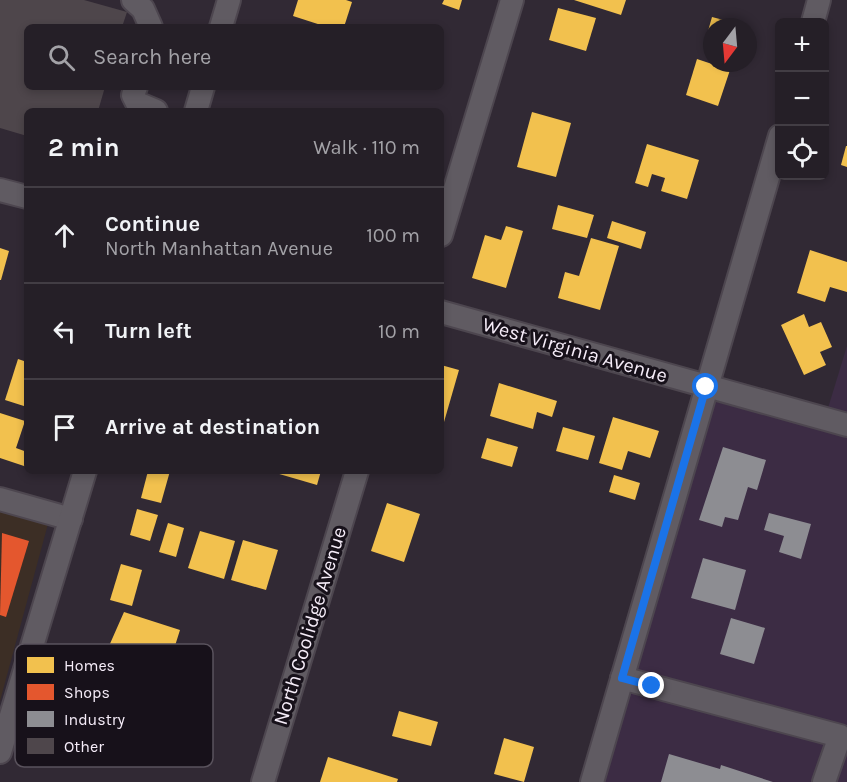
<!DOCTYPE html>
<html lang="en">
<head>
<meta charset="utf-8">
<style>
	body { margin:0; font-family:Karla,sans-serif; background:#312c33; color:#f1f3f6 }
	.controls { position:absolute; right:18px; top:18px; display:grid; overflow:hidden; border-radius:9px; box-shadow:0 3px 9px #0003 }
	.controls button { width:54px; height:54px; display:grid; place-items:center; padding:0; border:0; border-bottom:2px solid #423d44; background:#251f27; color:#f1f3f6; font:30px sans-serif }
	.compass { position:absolute; left:703px; top:18px; width:54px; height:54px; border-radius:50%; background:#251f27; box-shadow:0 3px 9px #0003; rotate:196deg }
	.stop { position:absolute; width:18px; height:18px; margin:-14px; border:4px solid #1a73e8; border-radius:50%; background:#fff }
	.stop.end { background:#1a73e8; border-color:#fff; box-shadow:0 2px 6px #0008 }
	.list { margin:0; padding:0; list-style:none }
	h2 { display:flex; justify-content:space-between; align-items:center; height:78px; margin:0; padding:0 24px; font-size:26px }
	h2 small { font-size:20px; font-weight:400; color:#a3a2a7 }
	.list li { display:grid; grid-template-columns:39px 1fr auto; gap:18px; align-items:center; box-sizing:border-box; height:96px; padding:0 24px; border-top:2px solid #423d44 }
	.list b { display:block; font-size:22px; white-space:nowrap }
	.list p { margin:0; font-size:20px; white-space:nowrap; color:#a3a2a7 }
	.list em { font-size:20px; font-style:normal; color:#a3a2a7 }
	.icon { flex:none; width:33px; height:33px; fill:none; stroke:currentColor; stroke-width:2; stroke-linecap:round; stroke-linejoin:round }
	.map { position:relative; flex:none; width:847px; height:782px; overflow:hidden }
	.search { position:absolute; background:#251f27; box-shadow:0 3px 9px #0003; left:24px; top:24px; width:420px; height:66px; display:flex; align-items:center; gap:15px; box-sizing:border-box; padding:0 21px; border-radius:9px; color:#a3a2a7; font-size:22px }
	.panel { position:absolute; background:#251f27; box-shadow:0 3px 9px #0003; left:24px; top:108px; width:420px; height:366px; border-radius:9px }
	.map>svg:first-child { display:block }
</style>
</head>
<body>
<div class="map">
<svg width="847" height="782" viewBox="0 0 847 782">
	<rect width="100%" height="100%" fill="#312934"/>
	<polygon fill="#3c2e25" points="0,511 48,524 0,701"/>
	<g fill="#3c2c44">
		<polygon points="847,346 847,414 828,408"/>
		<polygon points="713,401 847,437 847,782 602,782"/>
	</g>
	<g fill="#f2c14e">
		<polygon points="298,0 346,0 352,2 344,27 327,27 293,16"/>
		<polygon points="444,0 462,0 459,10 442,4"/>
		<polygon points="574,0 626,0 621,15"/>
		<polygon points="558,8 596,18 586,51 549,40"/>
		<polygon points="712,17 739,24 739,27 712,27 712,47 704,45"/>
		<polygon points="697,59 730,70 718,106 686,95"/>
		<polygon points="532,112 571,123 556,177 517,167"/>
		<polygon points="647,144 699,160 687,199 661,191 665,178 652,174 648,187 635,183"/>
		<polygon points="846,146 847,146 847,167 841,165"/>
		<polygon points="558,205 594,215 587,238 552,229"/>
		<polygon points="612,221 646,232 641,249 607,238"/>
		<polygon points="506,226 523,231 506,288 472,278 485,235 501,240"/>
		<polygon points="591,238 619,246 600,310 558,298 565,272 579,276"/>
		<polygon points="0,248 9,251 1,280 0,280"/>
		<polygon points="810,250 847,262 847,292 830,287 825,302 797,293"/>
		<polygon points="804,314 809,327 821,322 832,347 820,352 826,365 804,375 781,325"/>
		<polygon points="18,359 27,362 27,407 5,400"/>
		<polygon points="441,365 459,370 444,422 441,421"/>
		<polygon points="499,383 557,401 552,417 537,412 533,429 490,416"/>
		<polygon points="0,413 25,421 16,448 27,452 27,467 0,458"/>
		<polygon points="613,417 659,431 650,458 628,451 622,470 599,463"/>
		<polygon points="563,427 595,436 588,460 556,451"/>
		<polygon points="487,438 518,447 512,467 481,458"/>
		<polygon points="148,471 170,471 161,503 141,498"/>
		<polygon points="269,471 321,471 317,485"/>
		<polygon points="614,475 640,483 635,500 609,492"/>
		<polygon points="387,503 420,514 404,562 371,551"/>
		<polygon points="137,509 158,515 150,541 130,535"/>
		<polygon points="168,523 184,528 176,557 159,552"/>
		<polygon points="200,531 235,541 224,579 188,568"/>
		<polygon points="243,540 278,550 266,590 231,580"/>
		<polygon points="121,564 142,570 132,606 110,600"/>
		<polygon points="124,612 180,630 167,671 147,664 148,658 109,646"/>
		<polygon points="399,711 438,722 431,746 392,736"/>
		<polygon points="504,738 534,747 524,782 494,774"/>
		<polygon points="328,757 398,779 397,782 320,782"/>
	</g>
	<polygon fill="#e4572e" points="2,533 29,541 6,617 0,615"/>
	<g fill="#8d8d92">
		<polygon points="723,447 766,460 757,490 748,487 738,520 725,517 722,527 699,520"/>
		<polygon points="769,513 811,524 801,559 779,552 784,536 764,530"/>
		<polygon points="703,558 746,570 735,610 691,598"/>
		<polygon points="731,618 765,628 754,664 720,654"/>
		<polygon points="669,754 720,769 721,765 773,782 661,782"/>
	</g>
	<polygon fill="#4e464b" points="0,0 84,0 127,12 122,27 27,27 27,87 105,87 98,111 27,111 27,136 0,128"/>
	<g fill="none" stroke-linecap="round" stroke-linejoin="round">
		<g stroke="#4d464f" stroke-width="26">
			<g id="minor">
				<polyline points="133,0 143,9 151,27"/>
				<polyline points="813,22 819,0"/>
				<polyline points="221,27 229,0"/>
				<polyline points="136,87 133,95 137,103 156,111"/>
				<polyline points="196,111 203,87"/>
				<polyline points="0,190 27,197"/>
				<polyline points="441,235 512,0"/>
				<polyline points="441,312 847,425"/>
				<polyline points="0,499 71,519"/>
				<polyline points="622,678 840,736 824,782"/>
				<polyline points="0,752 85,471"/>
				<polyline points="263,782 357,471"/>
				<polyline points="592,782 780,136"/>
			</g>
		</g>
		<use href="#minor" stroke="#605b62" stroke-width="22"/>
	</g>
	<g fill="none" stroke-linecap="round" stroke-linejoin="round">
		<polyline stroke="#1a73e8" stroke-width="8" points="652,686 622,678 706,387"/>
	</g>
	<g text-anchor="middle" dominant-baseline="central" stroke-width="6" stroke-linejoin="round" paint-order="stroke">
		<g font-size="20" fill="#f5ecf8" stroke="#17111a">
			<text transform="translate(575 350) rotate(16)">West Virginia Avenue</text>
			<text transform="translate(310 626) rotate(-73)">North Coolidge Avenue</text>
		</g>
	</g>
	<rect x="15" y="644" width="198" height="123" rx="9" fill="#17111a" stroke="#5a535d" stroke-width="1.5"/>
	<rect x="27" y="657" width="27" height="16" fill="#f2c14e"/>
	<rect x="27" y="684" width="27" height="16" fill="#e4572e"/>
	<rect x="27" y="711" width="27" height="16" fill="#8d8d92"/>
	<rect x="27" y="738" width="27" height="16" fill="#4e464b"/>
	<g font-size="16" fill="#f5ecf8">
		<text x="64" y="671">Homes</text>
		<text x="64" y="698">Shops</text>
		<text x="64" y="725">Industry</text>
		<text x="64" y="752">Other</text>
	</g>
</svg>
<div class="controls">
<button>+</button>
<button>−</button>
<button><svg class="icon" aria-label="locate" viewBox="0 0 24 24"><circle cx="12" cy="12" r="6"/><path d="M12 2v4M12 18v4M2 12h4M18 12h4"/></svg></button>
</div>
<svg class="compass" viewBox="-18 -18 36 36"><path d="M0-13l5 13h-10z" fill="#e53935"/><path d="M0 13l5-13h-10z" fill="#a3a2a7"/></svg>
<div class="stop" style="left:706px;top:387px"></div>
<div class="stop end" style="left:652px;top:686px"></div>
<div class="search"><svg class="icon" aria-label="search" viewBox="0 0 24 24"><circle cx="10" cy="10" r="6"/><path d="M15 15l6 6"/></svg>Search here</div>
<section class="panel">
<h2>2 min<small>Walk · 110 m</small></h2>
<ul class="list">
<li><svg class="icon" aria-label="ahead" viewBox="0 0 24 24"><path d="M12 20V5M6 11l6-6 6 6"/></svg><div><b>Continue</b><p>North Manhattan Avenue</p></div><em>100 m</em></li>
<li><svg class="icon" aria-label="left" viewBox="0 0 24 24"><path d="M17 20v-9H6M10 6l-5 5 5 5"/></svg><div><b>Turn left</b></div><em>10 m</em></li>
<li><svg class="icon" aria-label="arrive" viewBox="0 0 24 24"><path d="M6 21V4h12l-3 4 3 4H6"/></svg><div><b>Arrive at destination</b></div></li>
</ul>
</section>
</div>
</body>
</html>
